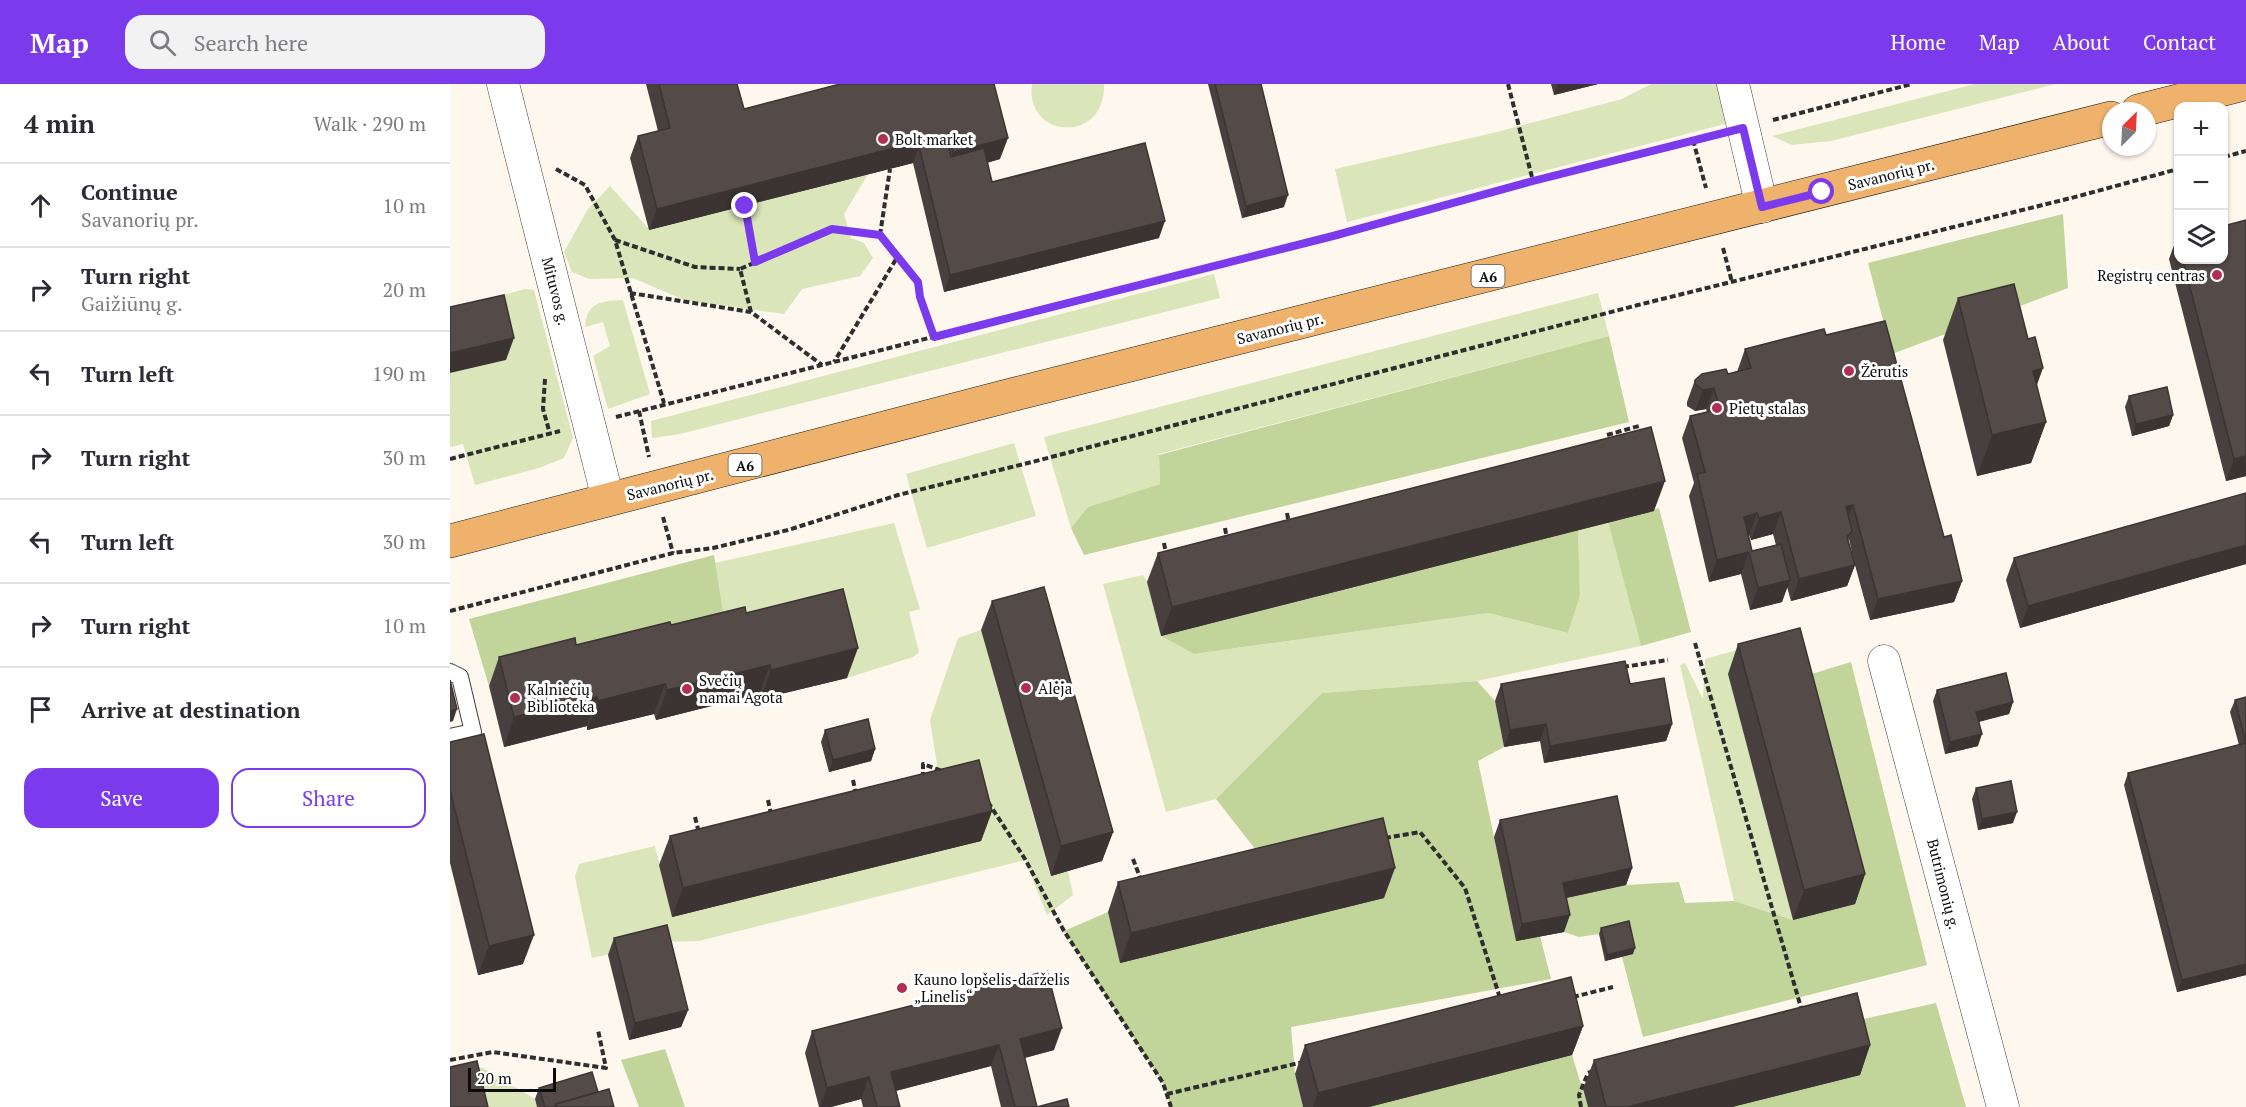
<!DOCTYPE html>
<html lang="en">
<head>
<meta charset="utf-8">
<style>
	body { margin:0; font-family:"PT Serif",serif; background:#f2f2f3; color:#2b2b33 }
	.controls { position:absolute; right:18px; top:18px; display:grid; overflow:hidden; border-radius:12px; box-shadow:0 2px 4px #0004 }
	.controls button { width:54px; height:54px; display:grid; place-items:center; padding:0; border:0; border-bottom:2px solid #e1e1e2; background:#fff; color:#2b2b33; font:30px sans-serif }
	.compass { position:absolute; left:1652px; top:18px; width:54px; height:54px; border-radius:50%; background:#fff; box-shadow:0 2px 4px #0004; rotate:24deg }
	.scale { position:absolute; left:18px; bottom:15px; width:88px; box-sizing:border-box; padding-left:6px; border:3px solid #0c0c0c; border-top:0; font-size:16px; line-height:21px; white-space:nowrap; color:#0c0c0c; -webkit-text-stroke:4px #fff; paint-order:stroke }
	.stop { position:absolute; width:18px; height:18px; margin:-14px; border:4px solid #7c3aed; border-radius:50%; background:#fff }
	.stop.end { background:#7c3aed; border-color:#fff; box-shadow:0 2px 6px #0008 }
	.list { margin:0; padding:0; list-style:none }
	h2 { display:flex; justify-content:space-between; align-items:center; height:78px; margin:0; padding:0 24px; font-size:26px }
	h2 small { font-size:20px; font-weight:400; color:#7c7c81 }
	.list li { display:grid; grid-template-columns:39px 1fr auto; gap:18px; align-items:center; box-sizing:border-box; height:84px; padding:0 24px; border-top:2px solid #e1e1e2 }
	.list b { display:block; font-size:22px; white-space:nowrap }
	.list p { margin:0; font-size:20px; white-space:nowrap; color:#7c7c81 }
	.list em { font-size:20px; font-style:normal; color:#7c7c81 }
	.actions { display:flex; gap:12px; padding:18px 24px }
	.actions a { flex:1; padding:14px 0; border:2px solid #7c3aed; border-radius:18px; text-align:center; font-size:21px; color:#7c3aed }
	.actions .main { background:#7c3aed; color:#fff }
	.icon { flex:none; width:33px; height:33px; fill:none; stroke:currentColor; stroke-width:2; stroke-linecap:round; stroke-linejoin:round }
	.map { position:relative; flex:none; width:1796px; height:1023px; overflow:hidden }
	header { display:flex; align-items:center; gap:36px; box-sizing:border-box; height:84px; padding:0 30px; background:#7c3aed; color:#fff }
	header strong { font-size:28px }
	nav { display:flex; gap:33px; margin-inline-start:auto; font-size:21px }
	.search { width:420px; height:54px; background:#f2f2f3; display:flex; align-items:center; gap:15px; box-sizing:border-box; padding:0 21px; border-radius:18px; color:#7c7c81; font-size:22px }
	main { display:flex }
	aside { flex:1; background:#fff }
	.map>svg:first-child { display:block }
</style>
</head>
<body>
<header>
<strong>Map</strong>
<div class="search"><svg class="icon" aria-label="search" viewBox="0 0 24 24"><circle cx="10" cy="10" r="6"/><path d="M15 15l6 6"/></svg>Search here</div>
<nav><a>Home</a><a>Map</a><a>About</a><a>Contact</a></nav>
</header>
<main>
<aside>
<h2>4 min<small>Walk · 290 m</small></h2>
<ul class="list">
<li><svg class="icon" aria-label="ahead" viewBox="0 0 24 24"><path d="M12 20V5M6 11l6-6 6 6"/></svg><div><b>Continue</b><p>Savanorių pr.</p></div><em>10 m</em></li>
<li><svg class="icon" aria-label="right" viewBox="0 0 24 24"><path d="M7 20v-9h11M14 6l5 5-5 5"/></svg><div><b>Turn right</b><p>Gaižiūnų g.</p></div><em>20 m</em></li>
<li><svg class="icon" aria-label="left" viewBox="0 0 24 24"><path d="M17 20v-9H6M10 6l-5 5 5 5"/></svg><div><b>Turn left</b></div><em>190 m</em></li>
<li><svg class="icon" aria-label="right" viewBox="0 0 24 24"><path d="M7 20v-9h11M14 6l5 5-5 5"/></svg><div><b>Turn right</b></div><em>30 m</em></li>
<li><svg class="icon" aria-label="left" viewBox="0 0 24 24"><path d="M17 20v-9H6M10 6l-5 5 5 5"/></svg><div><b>Turn left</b></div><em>30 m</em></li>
<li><svg class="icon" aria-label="right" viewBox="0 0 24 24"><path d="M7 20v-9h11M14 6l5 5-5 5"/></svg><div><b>Turn right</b></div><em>10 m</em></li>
<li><svg class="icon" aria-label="arrive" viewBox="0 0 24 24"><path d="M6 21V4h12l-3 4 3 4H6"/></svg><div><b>Arrive at destination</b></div></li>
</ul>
<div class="actions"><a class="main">Save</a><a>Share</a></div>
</aside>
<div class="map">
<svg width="1796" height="1023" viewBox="0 0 1796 1023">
	<rect width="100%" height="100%" fill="#fef7ed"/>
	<g fill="#dae5b9">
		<path d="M582 0H654C656 61 574 55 582 0Z"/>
		<polygon points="1201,0 1267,0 1275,40 897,138 885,85 1043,49 1172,15"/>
		<polygon points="1525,0 1606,0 1381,57 1342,61 1322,52"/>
		<polygon points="418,90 394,130 401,154 414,159 423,174 410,192 352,205 334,230 234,216 183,194 139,195 122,188 114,168 138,125 160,102 200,146"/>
		<polygon points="764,190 770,214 230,350 202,354 201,337"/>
		<polygon points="75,205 84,206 123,354 114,374 89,384 25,401 13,360 0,363 0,289 56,276 0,226"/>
		<polygon points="1148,209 1159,252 709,370 710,400 638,423 621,444 594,353"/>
		<path d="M173 216 200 310 158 325 143 272 160 262 153 238 135 243C137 218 151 217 173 216Z"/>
		<polygon points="564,359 586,432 477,464 456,390"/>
		<polygon points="1158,438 1191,562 1027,597 872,609 766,715 716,728 653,500 693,491 697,498 711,552 744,570 1038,529 1118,549 1130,512 1128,446"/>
		<polygon points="444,439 470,525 459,528 469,568 463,573 397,594 275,540 265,479"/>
		<polygon points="531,546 600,791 618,787 623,811 597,831 575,776 249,857 211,858 142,874 125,793 129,780 205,762 222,833 514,695 488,686 480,636 508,554"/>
		<polygon points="1316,558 1343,836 1284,817 1230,581 1235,579 1253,615 1255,575"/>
		<polygon points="8,982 33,984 85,1015 87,1023 20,1023"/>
	</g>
	<g fill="#c1d59a">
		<polygon points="1613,130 1618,204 1442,270 1418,179"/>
		<polygon points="1159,252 1179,338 634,471 621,444 638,423 710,400 709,371"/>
		<polygon points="1209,424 1241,548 1191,562 1158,438"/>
		<polygon points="1128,446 1130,512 1118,549 1038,529 744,570 711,552"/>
		<polygon points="264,471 275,540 39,602 19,535"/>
		<polygon points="1401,578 1477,881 1193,953 1172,873 1183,870 1149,850 1129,853 1114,848 1107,816 1176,801 1229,798 1235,819 1284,817 1343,836 1404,820 1345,595"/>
		<polygon points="1027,597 1045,617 1054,663 1028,677 1044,753 1090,852 1101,895 841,943 845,990 853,1023 721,1023 713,999 614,847 658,828 809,770 766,715 872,609"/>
		<polygon points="1486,919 1516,1023 1282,1023 1409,991 1396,939"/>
		<polygon points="215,965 235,1023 189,1023 171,976"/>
		<polygon points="1122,971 1138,1023 919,1023"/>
	</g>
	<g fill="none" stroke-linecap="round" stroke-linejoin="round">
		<g stroke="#3f3f3f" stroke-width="18">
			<polyline id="service" points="0,588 10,593 23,648 0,653"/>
		</g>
		<g stroke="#3f3f3f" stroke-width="33">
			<g id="minor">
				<polyline points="53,0 158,415"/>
				<polyline points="1283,0 1312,123"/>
				<polyline points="1434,577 1553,1023"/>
			</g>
		</g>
		<g stroke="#1d1d1d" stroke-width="34">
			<g id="primary">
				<polyline points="1688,27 1794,0"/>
				<polyline points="0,457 565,310 1661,34"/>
			</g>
		</g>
		<g stroke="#2e2e2e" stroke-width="4" stroke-dasharray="6 3" stroke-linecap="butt">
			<polyline points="1058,0 1083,97"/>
			<polyline points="1323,36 1462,0"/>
			<polyline points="1243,56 1256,104"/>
			<polyline points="1774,73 1796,67"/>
			<polyline points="106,85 135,101 165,156 214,319"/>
			<polyline points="295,122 305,178"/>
			<polyline points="430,151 440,85"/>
			<polyline points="165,156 245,183 290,185"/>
			<polyline points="1273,164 1282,198"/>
			<polyline points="448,172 468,198 470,213 484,253"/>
			<polyline points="180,209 301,228 372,281"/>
			<polyline points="301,228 290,185 382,145 430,151 448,172 384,278"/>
			<polyline points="95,295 93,325 100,350"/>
			<polyline points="189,327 199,373"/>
			<polyline points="166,333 883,152 1083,97 1263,51"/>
			<polyline points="1157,351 1189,342"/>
			<polyline points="0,375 110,347"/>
			<polyline points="837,429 839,440"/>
			<polyline points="213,433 223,469"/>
			<polyline points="775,444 777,455"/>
			<polyline points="714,459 716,470"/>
			<polyline points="0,527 223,469 263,464 338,446 448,411 582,378 1188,221 1629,112 1728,85"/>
			<polyline points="1245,559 1352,927"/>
			<polyline points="1173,583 1218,576"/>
			<polyline points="473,694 473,680 492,687"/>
			<polyline points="403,696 406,710"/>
			<polyline points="318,716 321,730"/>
			<polyline points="538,718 575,775 614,847 713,999 721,1023"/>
			<polyline points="245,733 249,749"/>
			<polyline points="935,754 970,748 1015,804 1050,914"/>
			<polyline points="683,775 691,796"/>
			<polyline points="1123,913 1163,903"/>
			<polyline points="0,976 43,968 156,984 148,946"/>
			<polyline points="717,1010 853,978"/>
			<polyline points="1131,1023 1129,1011 1138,989 1143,987"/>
		</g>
		<use href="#service" stroke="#fff" stroke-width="16"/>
		<use href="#minor" stroke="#fff" stroke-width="32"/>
		<use href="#primary" stroke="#eeb26c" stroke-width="33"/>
	</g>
	<g fill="#48403f" fill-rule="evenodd">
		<polygon points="196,0 287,0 294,25 544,0 550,75 537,79 542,98 709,154 494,208 463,79 199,146 180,74 188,52 208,47"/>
		<polygon points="758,0 811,0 834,123 792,134"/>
		<polygon points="1101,0 1148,0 1104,11"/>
		<polygon points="1727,153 1728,153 1728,176 1773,176 1796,392 1776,397 1719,175"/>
		<polygon points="1508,214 1586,302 1596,338 1581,379 1527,392 1493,256"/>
		<path d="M1376 251 1494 453 1512 497 1504 518 1420 536 1405 481 1397 502 1341 517 1337 503 1332 518 1300 526 1291 490 1259 498 1239 412 1244 399 1232 354 1240 332 1257 328 1256 325 1245 327 1237 322V318L1245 296 1287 288 1295 265ZM1323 450 1326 461 1302 467 1298 451H1299L1301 456ZM1399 455 1404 478 1398 457Z"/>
		<polygon points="1679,312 1723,331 1719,342 1682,352 1675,323"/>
		<polygon points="1796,409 1796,480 1570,544 1556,496 1564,474"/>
		<polygon points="1204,427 711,552 697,498 708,469"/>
		<polygon points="542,517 663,748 652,777 601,792 531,546"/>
		<polygon points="296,529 397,594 310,615 309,610 206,636 204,630 137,646 137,642 54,663 39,602 49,573 126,561 221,541"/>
		<polygon points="1288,560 1415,790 1405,820 1343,836 1278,590"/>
		<polygon points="1051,600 1180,600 1222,640 1216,657 1094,679 1090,657 1054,663 1045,617"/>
		<polygon points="1487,606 1563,618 1559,630 1529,638 1528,662 1495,670 1483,617"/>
		<polygon points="1796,613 1796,891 1727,908 1674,701 1678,689 1789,661 1780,628 1785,616"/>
		<polygon points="375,646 425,665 421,677 379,688 371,658"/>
		<polygon points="0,658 73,880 28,891 0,779"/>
		<polygon points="1526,704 1563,739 1528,746 1522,715"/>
		<polygon points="542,727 531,757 222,833 209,781 220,752"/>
		<polygon points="1050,736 1182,784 1176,801 1116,814 1114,848 1066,857 1044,753"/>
		<polygon points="668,798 934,814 670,879 658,828"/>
		<polygon points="1151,844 1183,870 1155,877 1149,850"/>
		<polygon points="164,854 238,926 231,943 179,956 158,871"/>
		<polygon points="597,887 604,966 575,974 587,1023 619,1023 551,1023 541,982 446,1007 450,1023 413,1023 411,1015 381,1023 369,1023 355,969 362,947"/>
		<polygon points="1133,942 1122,971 919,1023 853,1023 845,990 855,961"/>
		<polygon points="1420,961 1410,991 1282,1023 1138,1023 1133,1005 1144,976"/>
		<polygon points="89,1004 148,1008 164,1023 87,1023 85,1015"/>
	</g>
	<g fill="#3b3433">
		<polygon points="1108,0 1148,0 1104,11"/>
		<polygon points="499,50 491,72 469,62 463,79 199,146 207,125"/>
		<polygon points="558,54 550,75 495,90 503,68"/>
		<polygon points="838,111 834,123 792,134 796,122"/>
		<polygon points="715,137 709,154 494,208 500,191"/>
		<polygon points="64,254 56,276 0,289 0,269"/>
		<polygon points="1593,284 1578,326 1583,287"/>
		<polygon points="1264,304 1256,325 1245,327 1253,306"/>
		<polygon points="1723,331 1719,342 1682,352 1686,340"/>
		<polygon points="1596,338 1581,379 1527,392 1542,351"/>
		<polygon points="1796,372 1796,392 1776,397 1784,375"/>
		<polygon points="1215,397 1204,427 711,552 722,523"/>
		<polygon points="1403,421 1395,443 1396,423"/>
		<polygon points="1331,428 1323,450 1301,456 1309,434"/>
		<polygon points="1307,429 1299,451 1286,455 1294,433"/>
		<polygon points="1796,461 1796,480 1570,544 1578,522"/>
		<polygon points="1299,468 1291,490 1259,498 1267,476"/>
		<polygon points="1405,481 1397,502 1341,517 1349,495"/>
		<polygon points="1340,496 1332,518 1300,526 1308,504"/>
		<polygon points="1512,497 1504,518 1420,536 1428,515"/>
		<polygon points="408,564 397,594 310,615 321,586"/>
		<polygon points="320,581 309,610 206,636 217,606"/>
		<polygon points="215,600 204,630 137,646 148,617"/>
		<polygon points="147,613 137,642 54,663 64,633"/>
		<polygon points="1563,618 1559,630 1522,639 1526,628"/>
		<polygon points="7,625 3,637 0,638 0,627"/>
		<polygon points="1096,640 1090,657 1054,663 1060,646"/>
		<polygon points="1222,640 1216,657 1094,679 1100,662"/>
		<polygon points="1532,650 1528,662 1495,670 1500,658"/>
		<polygon points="425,665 421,677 379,688 383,676"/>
		<polygon points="542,727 531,757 222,833 233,804"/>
		<polygon points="1567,728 1563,739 1528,746 1532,735"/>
		<polygon points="663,748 652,777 601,792 611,762"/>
		<polygon points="945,784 934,814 670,879 681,849"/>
		<polygon points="1182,784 1176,801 1107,816 1113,799"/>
		<polygon points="1415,790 1405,820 1343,836 1354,806"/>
		<polygon points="1120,831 1114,848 1066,857 1072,840"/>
		<polygon points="84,851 73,880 28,891 39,862"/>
		<polygon points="1185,864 1183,870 1155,877 1157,871"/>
		<polygon points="1796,880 1796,891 1727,908 1732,896"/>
		<polygon points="238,926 231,943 179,956 185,939"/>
		<polygon points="1133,942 1122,971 919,1023 863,1023 868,1009"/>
		<polygon points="612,944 604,966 562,977 570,955"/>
		<polygon points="549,961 541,982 433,1010 441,988"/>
		<polygon points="1420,961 1410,991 1282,1023 1177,1023"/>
		<polygon points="419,993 411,1015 381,1023 370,1023 377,1004"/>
	</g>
	<g fill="#544b49" stroke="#3b3433" stroke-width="1.5">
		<polygon points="209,0 287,0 294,25 390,0 544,0 558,54 503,68 499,50 207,125 188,52 220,44"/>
		<polygon points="765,0 811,0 838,111 796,122"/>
		<polygon points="497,55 501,73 534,64 542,98 695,59 715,137 500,191 469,62"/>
		<polygon points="1796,136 1796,372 1784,375 1733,176 1773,176 1773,142"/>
		<polygon points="1564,200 1578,255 1585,253 1593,284 1583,287 1596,338 1542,351 1508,214"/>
		<polygon points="54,211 64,254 0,269 0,223"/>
		<polygon points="1435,237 1494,453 1501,451 1512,497 1428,515 1403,421 1396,423 1402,447 1397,453 1405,481 1349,495 1331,428 1309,434 1307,429 1294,433 1302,467 1331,460 1340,496 1308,504 1299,468 1267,476 1247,390 1255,388 1240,332 1270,325 1264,304 1253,306 1245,300 1245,296 1252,290 1276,285 1278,290 1301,284 1295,265 1374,245 1376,251"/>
		<polygon points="1717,303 1723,331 1686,340 1679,312"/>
		<polygon points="1201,343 1215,397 722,523 708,469"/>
		<polygon points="1796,409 1796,461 1578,522 1564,474"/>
		<polygon points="594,503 663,748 611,762 542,517"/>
		<polygon points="393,505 408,564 321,586 320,581 217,606 215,600 148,617 147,613 64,633 49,573 125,554 126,561 220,538 221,541 295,523 296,529"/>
		<polygon points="1350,544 1415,790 1354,806 1288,560"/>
		<polygon points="1175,577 1180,600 1214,594 1222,640 1100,662 1096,640 1060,646 1051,600"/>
		<polygon points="1556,589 1563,618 1526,628 1532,650 1500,658 1487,606"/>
		<polygon points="0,596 7,625 0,627"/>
		<polygon points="1796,613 1796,880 1732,896 1678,689 1796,659 1785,616"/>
		<polygon points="418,635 425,665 383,676 375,646"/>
		<polygon points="34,650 84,851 39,862 0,706 0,658"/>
		<polygon points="529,676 542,727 233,804 220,752"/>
		<polygon points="1561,697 1567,728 1532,735 1526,704"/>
		<polygon points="1167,712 1182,784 1113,799 1120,831 1072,840 1050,736"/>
		<polygon points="933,734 945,784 681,849 668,798"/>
		<polygon points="1179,837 1185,864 1157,871 1151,844"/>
		<polygon points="217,841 238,926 185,939 164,854"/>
		<polygon points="597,887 612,944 570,955 587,1023 617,1015 619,1023 565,1023 549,961 441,988 450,1023 427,1023 419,993 377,1004 362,947"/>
		<polygon points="1121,893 1133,942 868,1009 855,961"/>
		<polygon points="1407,909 1420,961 1177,1023 1156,1023 1144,976"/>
		<polygon points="27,977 38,1023 0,1023 0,983"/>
		<polygon points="142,988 148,1008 106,1020 105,1023 95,1023 89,1004"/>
		<polygon points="159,1005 164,1023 107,1023 106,1020"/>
	</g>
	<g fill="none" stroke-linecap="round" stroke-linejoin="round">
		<polyline stroke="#7c3aed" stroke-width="8" points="295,122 305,178 382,145 430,151 468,198 470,213 484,253 883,152 1083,97 1293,44 1312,123 1372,108"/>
	</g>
	<g fill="#b12f52" stroke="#fff" stroke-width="2">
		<circle cx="433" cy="55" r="6"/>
		<circle cx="1767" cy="191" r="6"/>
		<circle cx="1399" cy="287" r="6"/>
		<circle cx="1267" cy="324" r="6"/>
		<circle cx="576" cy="604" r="6"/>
		<circle cx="237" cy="605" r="6"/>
		<circle cx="65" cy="614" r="6"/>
		<circle cx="452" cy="904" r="6"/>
	</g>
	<g text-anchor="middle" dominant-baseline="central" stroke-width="6" stroke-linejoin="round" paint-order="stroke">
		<g fill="#fff" stroke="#555" stroke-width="1.5">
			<rect x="1021.5" y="181" width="33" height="22" rx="4.5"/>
			<rect x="278.5" y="370" width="33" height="22" rx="4.5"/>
		</g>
		<g font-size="14" font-weight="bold" fill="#0c0c0c">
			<text x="1038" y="192">A6</text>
			<text x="295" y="381">A6</text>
		</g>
		<g font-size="15" fill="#0c0c0c" stroke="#fff" text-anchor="start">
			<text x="445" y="55">Bolt market</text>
			<text x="1755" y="191" text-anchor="end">Registrų centras</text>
			<text x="1411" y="287">Žėrutis</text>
			<text x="1279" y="324">Pietų stalas</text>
			<text x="249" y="596">Svečių<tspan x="249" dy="17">namai Agota</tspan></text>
			<text x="588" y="604">Alėja</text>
			<text x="77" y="605">Kalniečių<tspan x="77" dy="17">Biblioteka</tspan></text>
			<text x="464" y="895">Kauno lopšelis-darželis<tspan x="464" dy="17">„Linelis“</tspan></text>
		</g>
		<g font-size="15" fill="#0c0c0c" stroke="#fff">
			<text transform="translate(1441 90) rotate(-14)">Savanorių pr.</text>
			<text transform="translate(106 207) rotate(76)">Mituvos g.</text>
			<text transform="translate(830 244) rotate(-14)">Savanorių pr.</text>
			<text transform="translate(220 400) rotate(-14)">Savanorių pr.</text>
			<text transform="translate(1494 800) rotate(76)">Butrimonių g.</text>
		</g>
	</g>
</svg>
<div class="controls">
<button>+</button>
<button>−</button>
<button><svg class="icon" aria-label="layers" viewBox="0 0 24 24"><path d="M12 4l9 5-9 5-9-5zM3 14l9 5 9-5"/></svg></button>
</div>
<svg class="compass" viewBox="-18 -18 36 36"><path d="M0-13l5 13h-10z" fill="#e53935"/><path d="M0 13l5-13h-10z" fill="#7c7c81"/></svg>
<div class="scale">20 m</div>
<div class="stop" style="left:1372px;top:108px"></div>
<div class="stop end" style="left:295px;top:122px"></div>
</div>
</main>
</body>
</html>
